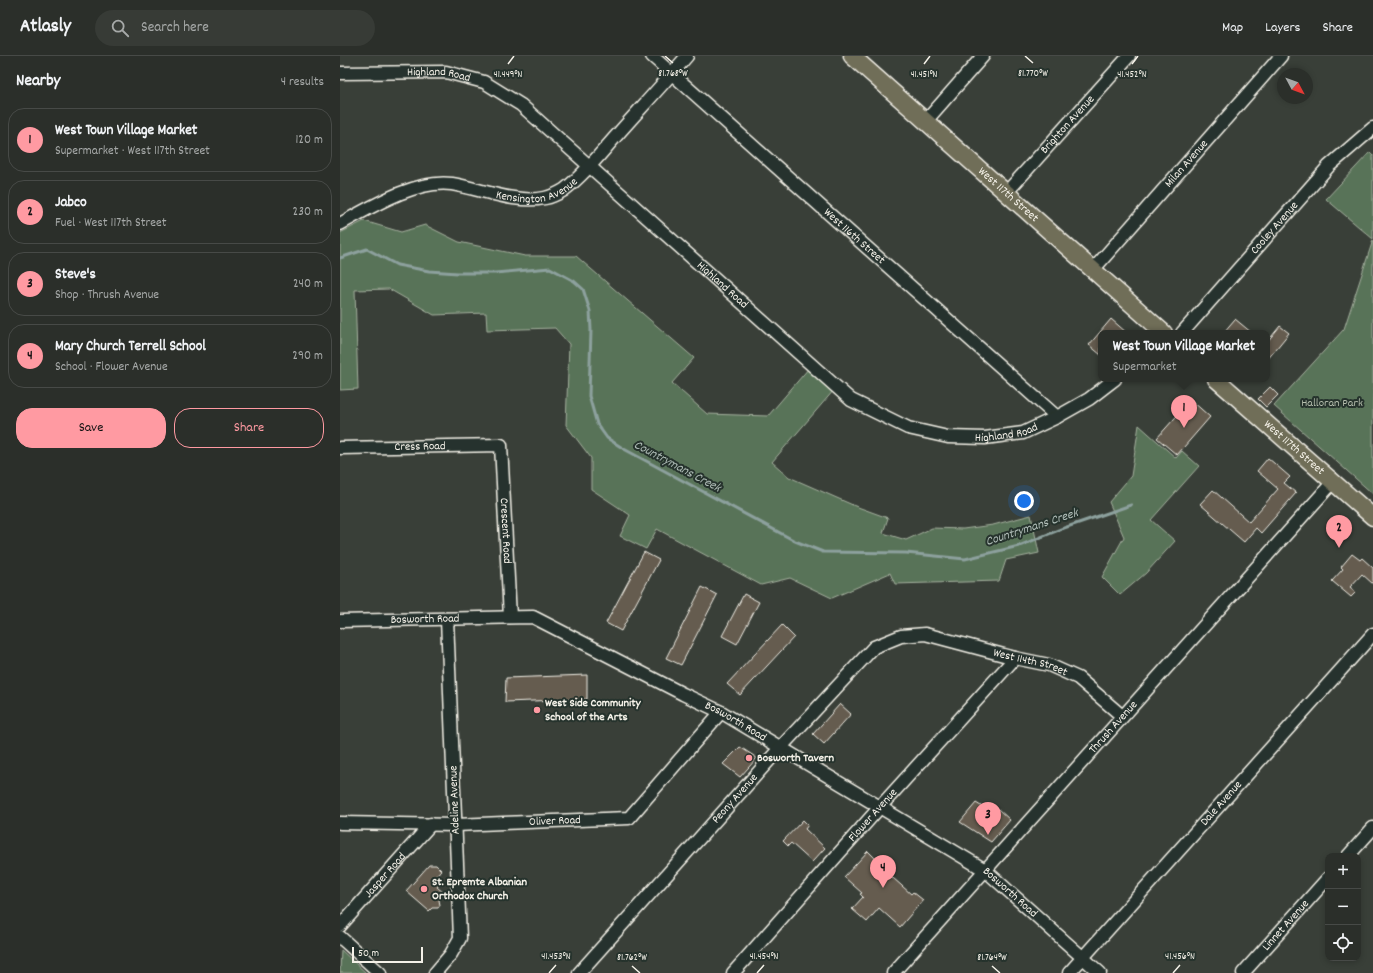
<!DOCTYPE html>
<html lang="en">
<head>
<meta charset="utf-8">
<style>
	body { margin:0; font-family:Dekko,sans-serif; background:#373b36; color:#f1f3f6 }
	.controls { position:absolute; right:12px; bottom:12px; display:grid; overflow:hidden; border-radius:8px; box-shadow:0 2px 6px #0003 }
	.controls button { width:36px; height:36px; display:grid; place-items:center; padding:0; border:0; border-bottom:1px solid #474a47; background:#2b2f2a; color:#f1f3f6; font:20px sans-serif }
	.compass { position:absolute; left:937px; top:12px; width:36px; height:36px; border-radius:50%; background:#2b2f2a; box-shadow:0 2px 6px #0003; rotate:131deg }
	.scale { position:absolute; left:12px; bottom:10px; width:71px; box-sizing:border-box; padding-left:4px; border:2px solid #f4f1e8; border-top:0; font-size:11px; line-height:14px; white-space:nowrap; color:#f4f1e8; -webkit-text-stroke:3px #26332d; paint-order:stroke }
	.you { position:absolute; left:684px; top:445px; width:14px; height:14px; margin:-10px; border:3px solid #fff; border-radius:50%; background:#1a73e8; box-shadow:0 0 0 6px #1a73e833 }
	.badge { display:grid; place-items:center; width:26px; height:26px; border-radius:50%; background:#ff9aa2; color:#111; font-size:13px; font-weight:700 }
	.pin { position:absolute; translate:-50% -33px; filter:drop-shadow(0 1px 2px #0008) }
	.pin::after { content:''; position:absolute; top:21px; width:14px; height:12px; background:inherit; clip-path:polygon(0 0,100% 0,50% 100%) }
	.popup { position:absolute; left:758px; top:274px; width:172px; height:52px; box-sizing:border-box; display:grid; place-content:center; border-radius:8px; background:#2b2f2a; filter:drop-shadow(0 1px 3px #0005); font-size:13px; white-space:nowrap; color:#a6a9a8 }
	.popup b { font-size:15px; color:#f1f3f6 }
	.popup::after { content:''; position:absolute; left:50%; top:100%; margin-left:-8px; border:8px solid transparent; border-top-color:#2b2f2a }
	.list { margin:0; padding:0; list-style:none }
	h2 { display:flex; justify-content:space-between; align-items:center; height:52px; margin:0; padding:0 16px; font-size:17px }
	h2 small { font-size:13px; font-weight:400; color:#a6a9a8 }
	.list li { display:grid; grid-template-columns:26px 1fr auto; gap:12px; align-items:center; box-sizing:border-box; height:64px; margin:0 8px 8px; padding:0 8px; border:1px solid #474a47; border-radius:16px }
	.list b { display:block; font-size:15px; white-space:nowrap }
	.list p { margin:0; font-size:13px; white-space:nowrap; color:#a6a9a8 }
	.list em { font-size:13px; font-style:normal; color:#a6a9a8 }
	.actions { display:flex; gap:8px; padding:12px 16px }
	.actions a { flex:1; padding:9px 0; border:1px solid #ff9aa2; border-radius:16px; text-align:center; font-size:14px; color:#ff9aa2 }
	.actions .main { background:#ff9aa2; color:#111 }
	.icon { flex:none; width:22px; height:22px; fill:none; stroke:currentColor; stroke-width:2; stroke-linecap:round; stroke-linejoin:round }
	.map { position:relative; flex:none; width:1033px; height:917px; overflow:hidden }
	header { display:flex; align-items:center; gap:24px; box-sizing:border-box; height:56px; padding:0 20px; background:#2b2f2a; border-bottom:1px solid #474a47 }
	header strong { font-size:19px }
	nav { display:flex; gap:22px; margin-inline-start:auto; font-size:14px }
	.search { width:280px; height:36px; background:#373b36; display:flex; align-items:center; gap:10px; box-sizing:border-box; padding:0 14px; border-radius:22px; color:#a6a9a8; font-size:15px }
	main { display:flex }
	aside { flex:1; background:#2b2f2a }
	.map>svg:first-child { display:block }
</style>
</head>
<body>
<header>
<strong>Atlasly</strong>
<div class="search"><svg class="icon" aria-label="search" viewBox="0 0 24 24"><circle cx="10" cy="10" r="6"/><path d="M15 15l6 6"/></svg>Search here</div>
<nav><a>Map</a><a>Layers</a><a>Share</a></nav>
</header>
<main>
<aside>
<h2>Nearby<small>4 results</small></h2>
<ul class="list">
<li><span class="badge">1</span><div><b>West Town Village Market</b><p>Supermarket · West 117th Street</p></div><em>120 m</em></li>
<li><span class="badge">2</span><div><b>Jabco</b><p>Fuel · West 117th Street</p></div><em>230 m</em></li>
<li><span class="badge">3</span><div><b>Steve's</b><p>Shop · Thrush Avenue</p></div><em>240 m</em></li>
<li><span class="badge">4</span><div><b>Mary Church Terrell School</b><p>School · Flower Avenue</p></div><em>290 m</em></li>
</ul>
<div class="actions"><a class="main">Save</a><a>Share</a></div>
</aside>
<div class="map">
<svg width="1033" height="917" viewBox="0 0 1033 917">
	<rect width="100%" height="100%" fill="#393f38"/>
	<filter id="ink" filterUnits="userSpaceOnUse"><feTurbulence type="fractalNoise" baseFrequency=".025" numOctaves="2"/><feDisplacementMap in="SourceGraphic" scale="8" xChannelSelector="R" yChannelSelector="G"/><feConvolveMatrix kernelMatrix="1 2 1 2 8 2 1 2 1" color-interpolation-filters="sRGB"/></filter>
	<g filter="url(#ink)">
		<g fill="#597358" stroke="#a6b2a0">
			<polygon points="1030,96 1033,99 1033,183 986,143"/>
			<polygon points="24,165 61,176 85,169 119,186 185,200 236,200 354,302 332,327 367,358 428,360 469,312 494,334 432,406 449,421 515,450 548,462 543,477 566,484 592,472 623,473 653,469 691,459 699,497 666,504 659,525 555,528 550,517 492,542 450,522 421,529 317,473 306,493 280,480 290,459 251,433 251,402 226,369 229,288 215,272 147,274 146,257 94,259 49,233 15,234 18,333 0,334 0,177"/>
			<polygon points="1033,184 1033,438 934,350 1004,273"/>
			<polygon points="799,369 836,402 842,395 859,410 811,464 835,485 806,517 780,539 762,521 784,481 769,446 791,420"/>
			<polygon points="1,894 26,917 0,917"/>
		</g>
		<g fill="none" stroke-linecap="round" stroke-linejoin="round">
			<polyline stroke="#8da19e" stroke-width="3" points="0,202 27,193 57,209 89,215 118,217 155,217 210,212 234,225 243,233 250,255 251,274 249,340 257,368 267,382 284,393 455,485 483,496 566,497 625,503 679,490 721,473 791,449"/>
		</g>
		<g fill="#655c50" stroke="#f4f1e8">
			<polygon points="771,263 787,277 761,277 761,299 749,289"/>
			<polygon points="895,263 912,277 883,277"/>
			<polygon points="940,270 949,277 927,304 927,286"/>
			<polygon points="930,331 938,339 926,351 918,343"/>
			<polygon points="851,344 870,361 837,399 817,382"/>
			<polygon points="928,402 950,421 944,427 956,437 921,477 916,472 904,486 860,448 873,434 909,466 938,433 917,415"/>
			<polygon points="304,496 319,504 281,575 266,567"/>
			<polygon points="1012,498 1020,504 1022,502 1033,512 1033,528 1022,518 1010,531 1016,536 1011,541 992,525 1003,513 1001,511"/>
			<polygon points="362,531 377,539 341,609 326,602"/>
			<polygon points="404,538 419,546 397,588 382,580"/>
			<polygon points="442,569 454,581 400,639 387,628"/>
			<polygon points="247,619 247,643 165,646 166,622"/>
			<polygon points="500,648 511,658 484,688 473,678"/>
			<polygon points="400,691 417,702 400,721 383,708"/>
			<polygon points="636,747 654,758 658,753 670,764 651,786 620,766"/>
			<polygon points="463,764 468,769 465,773 485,792 472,806 451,787 448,790 443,785"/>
			<polygon points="528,795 537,804 535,806 571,838 573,836 583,844 560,871 539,852 527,866 512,853 523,841 520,838 522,837 504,821"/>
			<polygon points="89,809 96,809 101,814 93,823 99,829 97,831 105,838 99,844 100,849 98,852 92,852 89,855 66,835"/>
		</g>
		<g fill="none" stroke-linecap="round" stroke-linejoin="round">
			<g stroke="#f4f1e8" stroke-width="15">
				<g id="minor">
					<path id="s1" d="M312 0 717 361"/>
					<path id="s2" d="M0 17 106 16 144 26 181 49 511 344 568 372 608 381 645 382 683 377 717 361 749 343 775 323"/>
					<polyline points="585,66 643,0"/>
					<path id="s3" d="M666 137 789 0"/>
					<path id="s4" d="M0 168C31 151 76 123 112 128 142 133 175 148 205 142 210 141 219 137 224 134 244 119 260 98 277 79 300 53 324 27 347 0"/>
					<path id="s5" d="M752 215 941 0"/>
					<path id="s6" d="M842 277 989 110 1033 72"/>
					<path id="s7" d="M0 392 161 389 170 561"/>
					<path id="s8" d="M0 565 193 561 343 638 381 656 645 814 760 917"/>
					<path id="s9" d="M0 767 116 769 289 762 381 656"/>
					<polyline points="1008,800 1033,772"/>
					<path id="s10" d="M0 870 91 768"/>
					<polyline points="0,881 40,917"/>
					<polyline points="95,917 111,898 120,882 107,563"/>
					<path id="s11" d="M239 917 441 691 534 591 561 580 585 578 675 602 709 609 738 622 782 660"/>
					<path id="s12" d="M393 917 540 751 675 602"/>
					<path id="s13" d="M553 917 993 426"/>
					<path id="s14" d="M729 917 1033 578"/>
					<path id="s15" d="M903 917 988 822"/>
				</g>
			</g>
			<g stroke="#f4f1e8" stroke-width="19">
				<g id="major">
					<path id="s16" d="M512 0 824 277"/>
					<path id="s17" d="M876 323 1033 461"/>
				</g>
			</g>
			<use href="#minor" stroke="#26332d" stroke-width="12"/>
			<use href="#major" stroke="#706e59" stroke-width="16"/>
		</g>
	</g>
	<path fill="none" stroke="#f4f1e8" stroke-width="1.5" d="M325 0 333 7M685 0 693 7M168 8 174 0M584 8 590 0M792 8 798 0M292 910 300 917M652 910 660 917M209 917 216 909M417 917 424 909M833 917 840 909"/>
	<g fill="#ff9aa2" stroke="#26332d" stroke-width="1.5">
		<circle cx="197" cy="654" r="4"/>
		<circle cx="409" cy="702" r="4"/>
		<circle cx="84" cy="833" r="4"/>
	</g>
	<g text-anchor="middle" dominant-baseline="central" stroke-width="4" stroke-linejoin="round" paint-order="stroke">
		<g font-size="12" fill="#f4f1e8" stroke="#26332d">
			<text stroke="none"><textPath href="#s2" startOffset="99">Highland Road</textPath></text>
			<text stroke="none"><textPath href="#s3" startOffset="92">Brighton Avenue</textPath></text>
			<text stroke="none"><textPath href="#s5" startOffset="143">Milan Avenue</textPath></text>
			<text stroke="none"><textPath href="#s4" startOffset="209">Kensington Avenue</textPath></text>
			<text stroke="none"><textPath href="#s16" startOffset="209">West 117th Street</textPath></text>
			<text stroke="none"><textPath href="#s6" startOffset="140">Cooley Avenue</textPath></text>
			<text stroke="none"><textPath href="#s1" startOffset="271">West 116th Street</textPath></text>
			<text stroke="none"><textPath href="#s2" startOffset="459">Highland Road</textPath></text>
			<text stroke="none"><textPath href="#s2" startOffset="795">Highland Road</textPath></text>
			<text stroke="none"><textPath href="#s7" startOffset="80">Cress Road</textPath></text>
			<text stroke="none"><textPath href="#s17" startOffset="104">West 117th Street</textPath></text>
			<text stroke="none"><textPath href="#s7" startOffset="247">Crescent Road</textPath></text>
			<text stroke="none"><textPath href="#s8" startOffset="85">Bosworth Road</textPath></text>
			<text stroke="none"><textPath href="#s11" startOffset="602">West 114th Street</textPath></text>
			<text stroke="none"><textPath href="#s8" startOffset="421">Bosworth Road</textPath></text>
			<text stroke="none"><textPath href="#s13" startOffset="330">Thrush Avenue</textPath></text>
			<text stroke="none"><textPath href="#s11" startOffset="234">Peony Avenue</textPath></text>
			<text transform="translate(115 744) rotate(-92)">Adeline Avenue</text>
			<text stroke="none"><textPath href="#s14" startOffset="228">Dale Avenue</textPath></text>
			<text stroke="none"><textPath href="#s12" startOffset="211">Flower Avenue</textPath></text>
			<text stroke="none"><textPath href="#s9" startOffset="215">Oliver Road</textPath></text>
			<text stroke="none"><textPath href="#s10" startOffset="68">Jasper Road</textPath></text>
			<text stroke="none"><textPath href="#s8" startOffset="745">Bosworth Road</textPath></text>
			<text stroke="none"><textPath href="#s15" startOffset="64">Linnet Avenue</textPath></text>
		</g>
		<g font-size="12" fill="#b6bfae" stroke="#26332d">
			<text x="992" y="347">Halloran Park</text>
		</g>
		<g font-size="12" font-weight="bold" fill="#f4f1e8" stroke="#26332d" text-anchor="start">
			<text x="205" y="647">West Side Community<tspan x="205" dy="14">School of the Arts</tspan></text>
			<text x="417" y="702">Bosworth Tavern</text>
			<text x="92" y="826">St. Epremte Albanian<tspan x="92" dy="14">Orthodox Church</tspan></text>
		</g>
		<g font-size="13" font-style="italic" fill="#afbcb7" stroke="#26332d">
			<text transform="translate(337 411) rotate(28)">Countrymans Creek</text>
			<text transform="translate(692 472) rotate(-18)">Countrymans Creek</text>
		</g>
	</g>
	<g font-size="10" text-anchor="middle" fill="#f4f1e8" stroke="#26332d" stroke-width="4" stroke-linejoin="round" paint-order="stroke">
		<text x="333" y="20">81.768°W</text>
		<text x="693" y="20">81.770°W</text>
		<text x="584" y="21">41.451°N</text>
		<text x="168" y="21">41.449°N</text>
		<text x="792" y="21">41.452°N</text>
		<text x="216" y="903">41.453°N</text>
		<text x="424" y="903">41.454°N</text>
		<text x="840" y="903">41.456°N</text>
		<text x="292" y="904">81.762°W</text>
		<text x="652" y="904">81.764°W</text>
	</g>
</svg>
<div class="controls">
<button>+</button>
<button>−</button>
<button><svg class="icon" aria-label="locate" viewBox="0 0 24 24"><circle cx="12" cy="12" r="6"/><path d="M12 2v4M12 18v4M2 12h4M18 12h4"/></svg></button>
</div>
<svg class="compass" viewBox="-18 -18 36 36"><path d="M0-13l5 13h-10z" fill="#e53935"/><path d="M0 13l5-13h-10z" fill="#a6a9a8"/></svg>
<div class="scale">50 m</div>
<div class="you"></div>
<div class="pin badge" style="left:844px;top:372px">1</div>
<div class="popup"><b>West Town Village Market</b>Supermarket</div>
<div class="pin badge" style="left:999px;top:492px">2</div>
<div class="pin badge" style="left:648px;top:779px">3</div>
<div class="pin badge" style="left:543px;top:832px">4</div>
</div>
</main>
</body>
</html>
